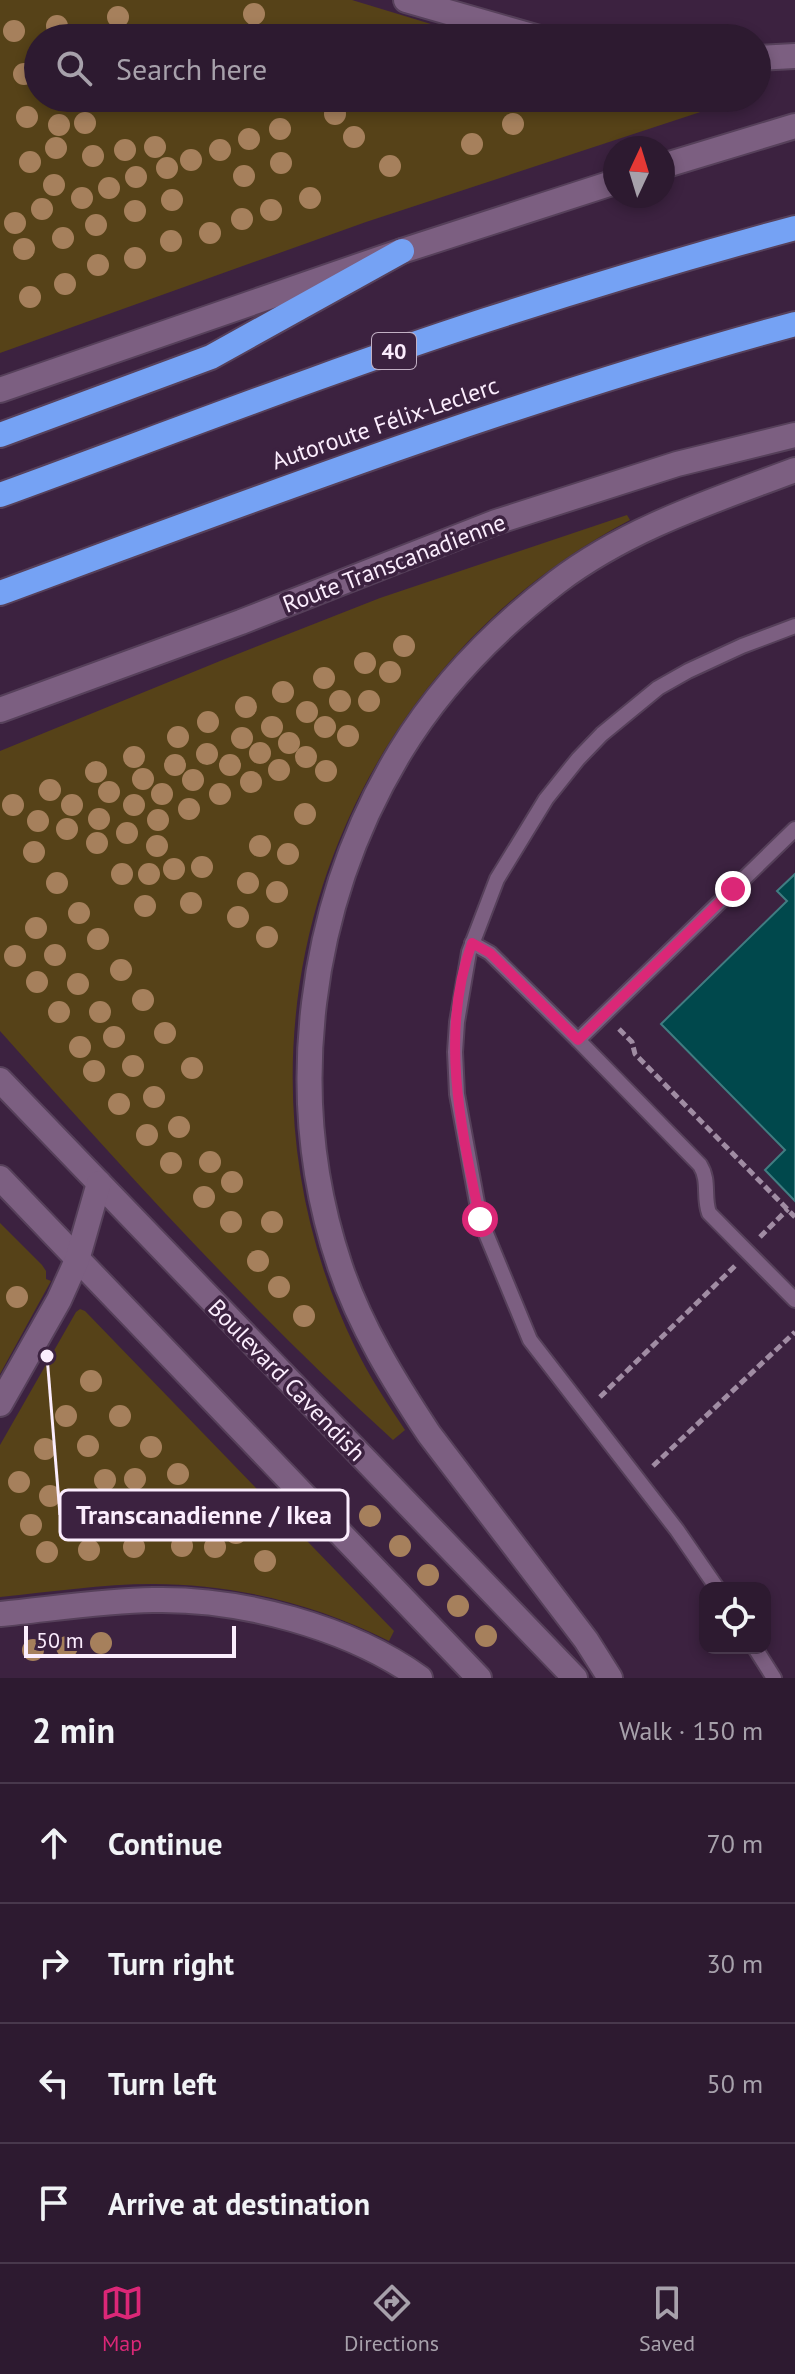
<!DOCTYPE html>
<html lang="en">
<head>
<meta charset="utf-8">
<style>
	body { margin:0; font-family:"PT Sans",sans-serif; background:#352338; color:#f1f3f6 }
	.controls { position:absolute; right:24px; bottom:24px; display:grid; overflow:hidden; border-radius:16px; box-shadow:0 4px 12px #0003 }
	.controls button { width:72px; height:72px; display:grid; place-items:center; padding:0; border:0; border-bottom:2px solid #48384c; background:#2d1a30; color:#f1f3f6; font:40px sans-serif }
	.compass { position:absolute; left:603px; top:136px; width:72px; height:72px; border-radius:50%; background:#2d1a30; box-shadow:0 4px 12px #0003; rotate:4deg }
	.scale { position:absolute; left:24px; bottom:20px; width:212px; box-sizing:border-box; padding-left:8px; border:4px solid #fbedfd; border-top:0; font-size:22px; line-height:28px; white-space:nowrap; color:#fbedfd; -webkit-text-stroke:6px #3c2240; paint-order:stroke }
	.stop { position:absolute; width:24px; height:24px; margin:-18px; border:6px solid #db2777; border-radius:50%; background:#fff }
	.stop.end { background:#db2777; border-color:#fff; box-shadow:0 2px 8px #0008 }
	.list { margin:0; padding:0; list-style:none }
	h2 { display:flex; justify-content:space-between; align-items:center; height:104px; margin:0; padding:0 32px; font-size:34px }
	h2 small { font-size:26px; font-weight:400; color:#a7a1ab }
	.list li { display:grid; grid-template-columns:52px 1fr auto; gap:24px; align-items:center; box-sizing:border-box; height:120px; padding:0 32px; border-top:2px solid #48384c }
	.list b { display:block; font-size:30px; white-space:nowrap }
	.list em { font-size:26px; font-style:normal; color:#a7a1ab }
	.icon { flex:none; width:44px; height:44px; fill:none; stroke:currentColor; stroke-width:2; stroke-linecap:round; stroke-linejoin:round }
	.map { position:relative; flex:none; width:795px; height:1678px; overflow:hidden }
	.search { position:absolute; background:#2d1a30; box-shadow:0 4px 12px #0003; left:24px; right:24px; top:24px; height:88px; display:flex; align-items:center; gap:20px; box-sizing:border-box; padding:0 28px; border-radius:44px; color:#a7a1ab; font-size:30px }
	.sheet { height:584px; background:#2d1a30 }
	nav { display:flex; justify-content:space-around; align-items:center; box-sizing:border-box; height:112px; border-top:2px solid #48384c; background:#2d1a30; font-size:22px; color:#a7a1ab }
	nav a { display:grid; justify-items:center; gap:4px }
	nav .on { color:#db2777 }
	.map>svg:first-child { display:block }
</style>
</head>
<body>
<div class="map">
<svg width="795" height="1678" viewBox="0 0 795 1678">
	<rect width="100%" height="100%" fill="#3c2240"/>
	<g fill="#564218">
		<polygon points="0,0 352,0 477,38 38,38 38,98 743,98 366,222 0,353"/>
		<path d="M627 515 630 520C332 676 207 1043 355 1347 369 1376 387 1403 405 1430L393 1440C253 1313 126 1172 0 1031V751L220 661 380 598Z"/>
		<polygon points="0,1223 42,1265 46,1271 46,1279 51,1281 0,1374"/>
		<path d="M80 1309 85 1311 394 1631 389 1641C316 1604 234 1584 153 1584 102 1584 51 1592 0 1597V1445L76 1312Z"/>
	</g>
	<polygon fill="#00484c" stroke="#417d82" stroke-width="2" points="795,874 795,1201 765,1170 785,1150 661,1024 787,901 777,891"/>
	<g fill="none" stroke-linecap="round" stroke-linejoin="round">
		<g stroke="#56405a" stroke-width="18">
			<g id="lane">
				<path d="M795 829 578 1040 700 1165C710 1181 703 1196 709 1213L795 1300"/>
				<polyline points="472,943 490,953 578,1040"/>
				<polyline points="717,1588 677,1530 530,1340 480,1219 457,1094 455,1052 457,1022 469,952 497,879 546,799 578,759 602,734 658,688 688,671 742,646 795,626"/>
				<polyline points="755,1648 774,1678"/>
			</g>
		</g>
		<g stroke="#56405a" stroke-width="28">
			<g id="secondary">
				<polyline points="406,0 539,38"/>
				<polyline points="757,58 795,56"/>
				<polyline points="663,166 795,126"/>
				<polyline points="0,390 402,251 615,182"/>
				<polyline points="0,710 241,622 496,522 677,464 795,435"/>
				<polyline points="0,1080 575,1678"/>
				<polyline points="0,1178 479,1678"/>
				<polyline points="0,1404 59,1300 77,1260 99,1183"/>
				<path d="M0 1614C51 1609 102 1601 153 1600 240 1598 349 1627 420 1678"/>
				<path d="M610 1678 586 1640 429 1434C394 1381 360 1326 340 1266 283 1097 308 904 400 752 440 686 496 629 557 582 628 528 713 501 795 470"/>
			</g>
		</g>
		<g stroke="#56405a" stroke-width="28">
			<g id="highway">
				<polyline points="0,435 211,357 402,251"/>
				<path d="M0 495C162 436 323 373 486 320 588 287 691 256 795 228"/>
				<path d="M0 593C263 496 524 397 795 324"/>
			</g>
		</g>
		<g stroke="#a08ca3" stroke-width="5" stroke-dasharray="8 4" stroke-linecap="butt">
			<polyline points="619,1029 632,1042 635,1054 795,1217"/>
			<polyline points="760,1237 788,1209"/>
			<polyline points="600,1397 736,1265"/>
			<polyline points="653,1466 795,1332"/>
		</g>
		<use href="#lane" stroke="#7c5f81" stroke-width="14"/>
		<use href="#secondary" stroke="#7c5f81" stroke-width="24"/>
		<use href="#highway" stroke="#75a2f4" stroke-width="24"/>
	</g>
	<g fill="#a6805c">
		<circle cx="254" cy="14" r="11"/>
		<circle cx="118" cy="17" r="11"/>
		<circle cx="57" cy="26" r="11"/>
		<circle cx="14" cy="31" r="11"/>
		<circle cx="24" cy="74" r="11"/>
		<circle cx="335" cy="114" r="11"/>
		<circle cx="27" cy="117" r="11"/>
		<circle cx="85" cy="123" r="11"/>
		<circle cx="513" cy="124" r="11"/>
		<circle cx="59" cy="125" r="11"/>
		<circle cx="280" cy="129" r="11"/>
		<circle cx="354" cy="137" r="11"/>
		<circle cx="249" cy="139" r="11"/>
		<circle cx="472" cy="144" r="11"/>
		<circle cx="155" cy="147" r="11"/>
		<circle cx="56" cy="148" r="11"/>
		<circle cx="125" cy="150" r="11"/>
		<circle cx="220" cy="150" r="11"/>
		<circle cx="93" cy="156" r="11"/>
		<circle cx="191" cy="160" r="11"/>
		<circle cx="30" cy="162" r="11"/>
		<circle cx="281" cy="163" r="11"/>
		<circle cx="390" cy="166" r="11"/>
		<circle cx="167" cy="168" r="11"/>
		<circle cx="244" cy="176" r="11"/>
		<circle cx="136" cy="177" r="11"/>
		<circle cx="54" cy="185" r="11"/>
		<circle cx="109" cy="188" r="11"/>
		<circle cx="82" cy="198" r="11"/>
		<circle cx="310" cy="198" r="11"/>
		<circle cx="172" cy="200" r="11"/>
		<circle cx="42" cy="209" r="11"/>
		<circle cx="271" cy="210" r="11"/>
		<circle cx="135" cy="211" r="11"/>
		<circle cx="242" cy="219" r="11"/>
		<circle cx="15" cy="223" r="11"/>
		<circle cx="96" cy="225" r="11"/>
		<circle cx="210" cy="233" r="11"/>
		<circle cx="63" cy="238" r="11"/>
		<circle cx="171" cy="241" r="11"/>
		<circle cx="24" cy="249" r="11"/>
		<circle cx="135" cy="258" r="11"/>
		<circle cx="98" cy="265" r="11"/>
		<circle cx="65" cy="284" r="11"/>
		<circle cx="30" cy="297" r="11"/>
		<circle cx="404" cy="646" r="11"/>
		<circle cx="365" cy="663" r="11"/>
		<circle cx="390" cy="672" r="11"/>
		<circle cx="324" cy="678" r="11"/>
		<circle cx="283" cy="692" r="11"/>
		<circle cx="340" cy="701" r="11"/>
		<circle cx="369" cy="701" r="11"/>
		<circle cx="246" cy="707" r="11"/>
		<circle cx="307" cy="712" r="11"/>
		<circle cx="208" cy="722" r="11"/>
		<circle cx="272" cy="727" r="11"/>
		<circle cx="325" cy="727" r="11"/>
		<circle cx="348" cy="736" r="11"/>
		<circle cx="178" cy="737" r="11"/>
		<circle cx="242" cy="738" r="11"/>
		<circle cx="289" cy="743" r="11"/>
		<circle cx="260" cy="753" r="11"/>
		<circle cx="207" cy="754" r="11"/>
		<circle cx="134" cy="757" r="11"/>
		<circle cx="306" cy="757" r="11"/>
		<circle cx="175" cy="765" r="11"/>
		<circle cx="230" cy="765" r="11"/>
		<circle cx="279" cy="770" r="11"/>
		<circle cx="326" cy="771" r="11"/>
		<circle cx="96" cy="772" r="11"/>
		<circle cx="143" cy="779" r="11"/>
		<circle cx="193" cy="780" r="11"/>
		<circle cx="251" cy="782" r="11"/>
		<circle cx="50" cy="790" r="11"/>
		<circle cx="109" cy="792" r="11"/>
		<circle cx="162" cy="794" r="11"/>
		<circle cx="220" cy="794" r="11"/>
		<circle cx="13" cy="805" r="11"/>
		<circle cx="72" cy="805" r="11"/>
		<circle cx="134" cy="805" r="11"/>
		<circle cx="189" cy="809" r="11"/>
		<circle cx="305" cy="814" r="11"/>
		<circle cx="99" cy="819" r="11"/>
		<circle cx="158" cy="820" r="11"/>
		<circle cx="38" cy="821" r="11"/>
		<circle cx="67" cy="829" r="11"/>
		<circle cx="127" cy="833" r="11"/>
		<circle cx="97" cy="843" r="11"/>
		<circle cx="157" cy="846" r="11"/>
		<circle cx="260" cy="846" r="11"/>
		<circle cx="34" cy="852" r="11"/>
		<circle cx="288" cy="854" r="11"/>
		<circle cx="202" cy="867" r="11"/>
		<circle cx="174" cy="869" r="11"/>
		<circle cx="122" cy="874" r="11"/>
		<circle cx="149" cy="874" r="11"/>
		<circle cx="57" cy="883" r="11"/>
		<circle cx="248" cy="883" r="11"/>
		<circle cx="277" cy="892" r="11"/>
		<circle cx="191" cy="903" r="11"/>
		<circle cx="145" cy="906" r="11"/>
		<circle cx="79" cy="913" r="11"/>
		<circle cx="238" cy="917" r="11"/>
		<circle cx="36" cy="928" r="11"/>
		<circle cx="267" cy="937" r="11"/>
		<circle cx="98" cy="939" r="11"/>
		<circle cx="55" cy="955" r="11"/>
		<circle cx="15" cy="956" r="11"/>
		<circle cx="121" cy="970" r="11"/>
		<circle cx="37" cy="982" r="11"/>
		<circle cx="78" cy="984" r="11"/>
		<circle cx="143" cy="1000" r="11"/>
		<circle cx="59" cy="1012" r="11"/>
		<circle cx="100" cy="1012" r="11"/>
		<circle cx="165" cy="1033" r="11"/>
		<circle cx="114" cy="1037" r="11"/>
		<circle cx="80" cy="1047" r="11"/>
		<circle cx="133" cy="1066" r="11"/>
		<circle cx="192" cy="1068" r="11"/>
		<circle cx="94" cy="1071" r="11"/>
		<circle cx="154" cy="1097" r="11"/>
		<circle cx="119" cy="1104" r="11"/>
		<circle cx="179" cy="1127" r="11"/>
		<circle cx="147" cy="1135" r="11"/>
		<circle cx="210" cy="1162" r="11"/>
		<circle cx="171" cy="1163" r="11"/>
		<circle cx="232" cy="1182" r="11"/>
		<circle cx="204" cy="1197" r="11"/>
		<circle cx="231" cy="1222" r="11"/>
		<circle cx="272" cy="1222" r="11"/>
		<circle cx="258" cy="1261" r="11"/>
		<circle cx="279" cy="1287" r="11"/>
		<circle cx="17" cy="1297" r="11"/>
		<circle cx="304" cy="1316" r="11"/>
		<circle cx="91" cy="1381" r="11"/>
		<circle cx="66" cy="1416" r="11"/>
		<circle cx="120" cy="1416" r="11"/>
		<circle cx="88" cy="1446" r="11"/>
		<circle cx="151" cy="1447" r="11"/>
		<circle cx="45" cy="1449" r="11"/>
		<circle cx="178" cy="1474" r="11"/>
		<circle cx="135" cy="1479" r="11"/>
		<circle cx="105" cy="1480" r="11"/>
		<circle cx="19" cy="1482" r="11"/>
		<circle cx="50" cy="1496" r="11"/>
		<circle cx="370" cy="1516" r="11"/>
		<circle cx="71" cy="1517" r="11"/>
		<circle cx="31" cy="1525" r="11"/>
		<circle cx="236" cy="1533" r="11"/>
		<circle cx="182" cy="1546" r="11"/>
		<circle cx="400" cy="1546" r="11"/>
		<circle cx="134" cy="1547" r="11"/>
		<circle cx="215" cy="1547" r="11"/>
		<circle cx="89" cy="1550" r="11"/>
		<circle cx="47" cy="1552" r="11"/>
		<circle cx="265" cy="1561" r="11"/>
		<circle cx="428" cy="1575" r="11"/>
		<circle cx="458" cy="1606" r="11"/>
		<circle cx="486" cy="1636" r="11"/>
		<circle cx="101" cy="1643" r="11"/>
		<circle cx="67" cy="1647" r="11"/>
		<circle cx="33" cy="1650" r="11"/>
	</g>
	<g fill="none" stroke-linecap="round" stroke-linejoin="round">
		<path stroke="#db2777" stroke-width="10" d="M480 1219C461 1129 439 1032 472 943L490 953 578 1040 733 889"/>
	</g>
	<g text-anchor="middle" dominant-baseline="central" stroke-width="7" stroke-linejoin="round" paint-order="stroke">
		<rect fill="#3c2240" stroke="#c2b0c4" stroke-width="2" x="372" y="333" width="44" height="36" rx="6"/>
		<g font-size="22" font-weight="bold" fill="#fbedfd">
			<text x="394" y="351">40</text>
		</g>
		<g font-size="24" fill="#fbedfd" stroke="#3c2240">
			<text transform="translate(385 423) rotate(-19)">Autoroute Félix-Leclerc</text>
			<text transform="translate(394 563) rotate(-21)">Route Transcanadienne</text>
			<text transform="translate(287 1380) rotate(46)">Boulevard Cavendish</text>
		</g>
	</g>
	<path fill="none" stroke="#fbedfd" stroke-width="3" d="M47 1356L60 1515"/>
	<circle fill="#fbedfd" stroke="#3c2240" stroke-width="3" cx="47" cy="1356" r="8"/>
	<rect fill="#3c2240" stroke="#fbedfd" stroke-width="3" x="60" y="1490" width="288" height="50" rx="8"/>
	<g font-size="26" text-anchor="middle" font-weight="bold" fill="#fbedfd">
		<text x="204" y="1524">Transcanadienne / Ikea</text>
	</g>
</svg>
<div class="controls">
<button><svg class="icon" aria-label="locate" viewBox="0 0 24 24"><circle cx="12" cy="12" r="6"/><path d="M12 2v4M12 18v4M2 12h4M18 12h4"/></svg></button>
</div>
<svg class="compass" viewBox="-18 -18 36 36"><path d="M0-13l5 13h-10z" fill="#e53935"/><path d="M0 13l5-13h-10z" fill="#a7a1ab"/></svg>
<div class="scale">50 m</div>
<div class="stop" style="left:480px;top:1219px"></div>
<div class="stop end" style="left:733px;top:889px"></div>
<div class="search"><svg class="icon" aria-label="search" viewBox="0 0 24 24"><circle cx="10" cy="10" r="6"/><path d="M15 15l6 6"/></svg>Search here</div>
</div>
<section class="sheet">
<h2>2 min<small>Walk · 150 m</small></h2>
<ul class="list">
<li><svg class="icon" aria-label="ahead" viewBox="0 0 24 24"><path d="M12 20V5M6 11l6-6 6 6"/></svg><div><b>Continue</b></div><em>70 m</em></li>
<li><svg class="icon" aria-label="right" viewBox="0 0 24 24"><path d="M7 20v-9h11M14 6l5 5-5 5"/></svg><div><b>Turn right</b></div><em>30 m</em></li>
<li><svg class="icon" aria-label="left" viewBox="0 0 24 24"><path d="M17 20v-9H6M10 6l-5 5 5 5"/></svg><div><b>Turn left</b></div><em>50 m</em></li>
<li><svg class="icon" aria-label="arrive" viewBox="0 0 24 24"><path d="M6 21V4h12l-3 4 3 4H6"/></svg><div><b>Arrive at destination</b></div></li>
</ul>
</section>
<nav>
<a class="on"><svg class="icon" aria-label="map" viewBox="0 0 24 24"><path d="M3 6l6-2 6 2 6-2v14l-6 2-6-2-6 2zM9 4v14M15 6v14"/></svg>Map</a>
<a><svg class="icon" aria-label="directions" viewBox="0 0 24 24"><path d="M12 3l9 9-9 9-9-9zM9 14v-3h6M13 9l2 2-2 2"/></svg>Directions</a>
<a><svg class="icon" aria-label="saved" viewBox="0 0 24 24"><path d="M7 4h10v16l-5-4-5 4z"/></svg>Saved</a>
</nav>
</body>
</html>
